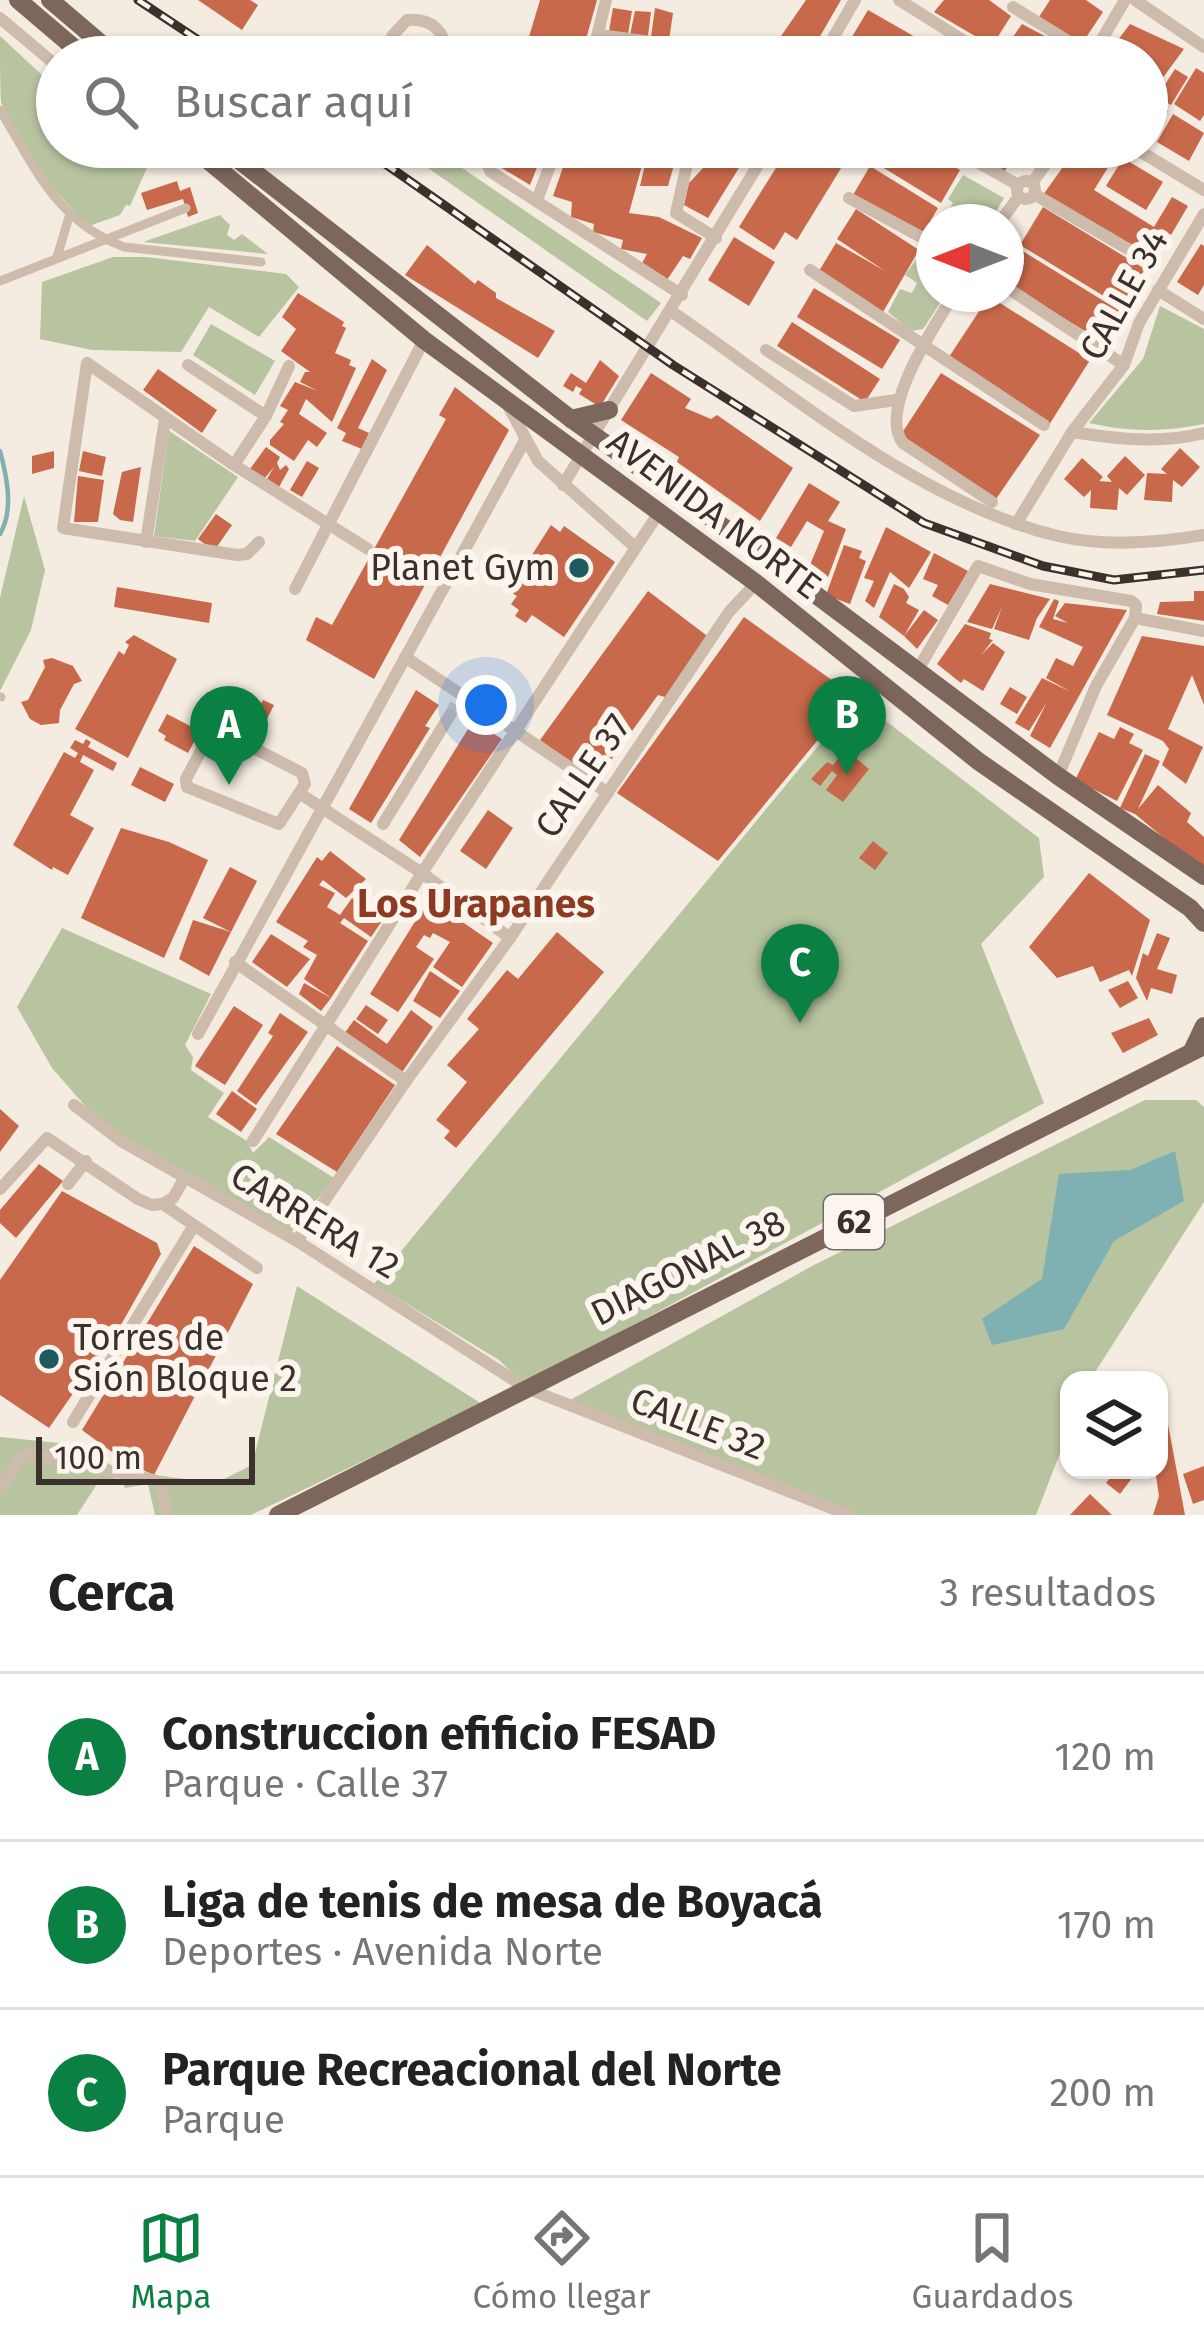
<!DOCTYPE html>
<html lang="es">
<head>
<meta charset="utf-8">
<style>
	body { margin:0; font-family:"Fira Sans",sans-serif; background:#f2f2f2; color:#222 }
	.controls { position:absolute; right:36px; bottom:36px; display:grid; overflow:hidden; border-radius:24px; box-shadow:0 3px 9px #0004 }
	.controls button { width:108px; height:108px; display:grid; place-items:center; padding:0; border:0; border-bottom:3px solid #e0e0e0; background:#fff; color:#222; font:60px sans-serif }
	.compass { position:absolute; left:916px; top:204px; width:108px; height:108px; border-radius:50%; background:#fff; box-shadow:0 3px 9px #0004; rotate:270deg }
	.scale { position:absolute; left:36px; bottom:30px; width:219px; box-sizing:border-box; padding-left:12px; border:6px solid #3b302b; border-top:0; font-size:33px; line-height:42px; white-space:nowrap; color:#3b302b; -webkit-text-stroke:9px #fbf5ee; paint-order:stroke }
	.you { position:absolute; left:486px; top:705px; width:42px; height:42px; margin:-30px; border:9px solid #fff; border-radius:50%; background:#1a73e8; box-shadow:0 0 0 18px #1a73e833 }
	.badge { display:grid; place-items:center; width:78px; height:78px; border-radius:50%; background:#0b8043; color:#fff; font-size:39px; font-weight:700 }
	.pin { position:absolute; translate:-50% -99px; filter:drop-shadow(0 3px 6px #0008) }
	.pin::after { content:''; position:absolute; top:63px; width:42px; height:36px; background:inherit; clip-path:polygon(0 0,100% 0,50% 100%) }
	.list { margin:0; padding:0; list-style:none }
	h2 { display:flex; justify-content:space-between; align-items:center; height:156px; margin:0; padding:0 48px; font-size:51px }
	h2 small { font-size:39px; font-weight:400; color:#767676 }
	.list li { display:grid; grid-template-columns:78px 1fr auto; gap:36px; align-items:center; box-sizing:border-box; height:168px; padding:0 48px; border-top:3px solid #e0e0e0 }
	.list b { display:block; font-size:45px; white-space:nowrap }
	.list p { margin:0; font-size:39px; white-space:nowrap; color:#767676 }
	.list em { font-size:39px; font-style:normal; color:#767676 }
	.icon { flex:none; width:66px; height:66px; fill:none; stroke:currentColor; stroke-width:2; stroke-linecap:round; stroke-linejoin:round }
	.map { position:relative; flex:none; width:1204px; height:1515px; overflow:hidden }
	.search { position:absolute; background:#fff; box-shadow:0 3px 9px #0004; left:36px; right:36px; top:36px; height:132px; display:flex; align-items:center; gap:30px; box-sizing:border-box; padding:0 42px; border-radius:66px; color:#767676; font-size:45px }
	.sheet { height:660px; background:#fff }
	nav { display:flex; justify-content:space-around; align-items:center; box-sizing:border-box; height:168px; border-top:3px solid #e0e0e0; background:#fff; font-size:33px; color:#767676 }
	nav a { display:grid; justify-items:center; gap:6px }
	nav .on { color:#0b8043 }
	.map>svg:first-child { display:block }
</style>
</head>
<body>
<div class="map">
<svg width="1204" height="1515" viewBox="0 0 1204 1515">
	<rect width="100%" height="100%" fill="#f4ebe1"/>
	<g fill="#b8c4a0">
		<path d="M0 36 57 89V147H126L151 159 130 206 126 205 120 215 89 226C56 194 15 148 1 102 0 83 0 56 0 36Z"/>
		<polygon points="398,147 431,147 661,303 647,321"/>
		<polygon points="963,175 1004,198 990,222 936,222 943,211 948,212 953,203 948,199"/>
		<polygon points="220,215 230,225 227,235 234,240 242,234 268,254 143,242"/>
		<polygon points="921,252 934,258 934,294 946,294 923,329 911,331 888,312 900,289 912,293 917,283 905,275"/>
		<polygon points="113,257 146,257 286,274 299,287 259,337 209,307 181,352 92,350 40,339 42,282"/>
		<path d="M1160 306 1204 329V424C1164 432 1129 432 1089 423L1143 359Z"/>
		<polygon points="211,324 275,361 255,395 193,355"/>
		<polygon points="169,431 238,477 195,541 154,536"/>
		<polygon points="24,496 45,570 31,630 0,691 0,598"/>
		<polygon points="857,699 1039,838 1044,877 981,944 1044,1103 524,1384 499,1360 374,1284"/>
		<polygon points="62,928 211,994 185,1045 193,1057 191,1070 224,1093 208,1117 247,1141 253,1153 269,1137 334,1178 289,1235 101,1124 52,1068 17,1007"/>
		<polygon points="1145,1100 1196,1100 1204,1107 1204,1202 1090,1380 1069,1380 1069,1430 1036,1515 847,1515 563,1404 814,1265"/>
		<polygon points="297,1286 482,1404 251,1515 155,1515 148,1484 125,1488 121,1477 97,1484 77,1515 0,1515 0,1437 79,1445 133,1479 154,1475 216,1483 252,1465"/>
	</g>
	<polygon fill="#7fb0b2" points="1175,1151 1184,1201 1114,1241 1064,1329 992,1345 982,1319 1042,1279 1059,1174 1130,1170"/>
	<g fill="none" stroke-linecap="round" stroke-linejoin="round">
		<path stroke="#7fb0b2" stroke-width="4.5" d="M0 451C7 477 14 510 0 534"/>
	</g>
	<g fill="#c8694b">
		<polygon points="198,0 250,0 258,5 242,30"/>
		<polygon points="540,0 597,0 581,57 523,57"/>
		<polygon points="806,0 841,0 808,57 798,50 794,57 780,48 779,39"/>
		<polygon points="944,0 989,0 1011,16 992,46 934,12"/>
		<polygon points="1050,0 1086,0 1103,12 1081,45 1039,17"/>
		<polygon points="613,8 632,11 628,34 609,31"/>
		<polygon points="655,8 673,13 669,40 651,37"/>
		<polygon points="868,10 917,38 906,57 840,57"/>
		<polygon points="635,11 651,12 648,36 630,35"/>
		<polygon points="1022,24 1085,57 1020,57 1005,48"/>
		<polygon points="1130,24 1184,49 1156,87 1147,87 1147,57 1105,57"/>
		<polygon points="1196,68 1204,73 1204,115 1200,121 1174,104"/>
		<polygon points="1175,69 1188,77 1171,105 1157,97"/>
		<polygon points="1147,99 1168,111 1153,137 1147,134"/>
		<polygon points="1173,114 1204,133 1189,161 1157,142"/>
		<polygon points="490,147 545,147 530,185 497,165 488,152"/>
		<polygon points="570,147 647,147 629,213 659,217 702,238 690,259 683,256 667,280 641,265 647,254 621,249 623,240 593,232 594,224 571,217 572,202 553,196"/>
		<polygon points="649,147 679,147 668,186 640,186"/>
		<polygon points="702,147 722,147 729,152 736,147 750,150 708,218 684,205 689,183 704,167 696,162 702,154 708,158 712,153"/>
		<polygon points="789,147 854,147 797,240 785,232 774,250 739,227"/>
		<polygon points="883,147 922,147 960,170 941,203 874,162"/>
		<polygon points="958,147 1019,147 1003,174"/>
		<polygon points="1077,147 1089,147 1112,161 1094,190 1154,227 1172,197 1188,206 1171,235 1163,230 1147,257 1043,195"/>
		<polygon points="1123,158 1163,182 1146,210 1106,186"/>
		<polygon points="870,166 938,208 921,237 853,195"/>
		<polygon points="177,181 180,191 190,187 198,213 188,217 183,199 147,210 141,193"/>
		<polygon points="1043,207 1145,269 1122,307 1020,245"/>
		<polygon points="856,209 919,250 883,312 819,271 836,243 885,271 837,239"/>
		<polygon points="734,237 775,262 749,306 708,280"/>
		<polygon points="1201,244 1204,246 1204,285 1198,295 1177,282"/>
		<polygon points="427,245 475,284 478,280 496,293 496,298 555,331 538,358 405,275"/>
		<polygon points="1016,247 1120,311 1101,341 1006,283 1006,263"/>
		<polygon points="814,288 900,340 882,369 797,317"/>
		<polygon points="298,293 344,322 342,326 346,328 335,353 351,360 349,365 356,368 332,422 306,399 299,414 327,433 317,447 308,440 294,461 270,445 270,440 284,424 280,422 288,410 280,406 295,382 318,391 300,382 305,372 310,372 281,351 296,329 282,317"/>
		<polygon points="989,296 1090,360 1049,425 947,360"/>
		<polygon points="792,322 880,379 865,402 777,346"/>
		<polygon points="372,359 387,370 358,428 369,433 362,449 342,441 346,433 337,428"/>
		<polygon points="600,360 619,376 600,407 579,394 582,389 576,386 573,392 563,386 571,373 586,383"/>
		<polygon points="158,369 217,410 202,433 143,390"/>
		<polygon points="651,373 691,399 685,408 711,419 717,415 793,468 760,521 677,462 679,457 621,420"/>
		<polygon points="941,373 1040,435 996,499 900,436"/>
		<polygon points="455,387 509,430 374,679 306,640 316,617 332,625 446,419 439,415"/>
		<polygon points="266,447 280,457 277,463 280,470 286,465 289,469 279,487 267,479 274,467 264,479 250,469"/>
		<polygon points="1180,448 1200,467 1182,487 1173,480 1172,502 1144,500 1147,473 1167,474 1161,469"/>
		<polygon points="54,451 54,468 32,474 32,456"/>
		<polygon points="83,451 106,457 102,476 79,471"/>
		<polygon points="1125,456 1145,475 1127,495 1119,488 1117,510 1090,508 1091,490 1084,497 1064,479 1082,458 1103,477 1099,481 1112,482 1107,476"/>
		<polygon points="307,461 319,468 302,497 290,490"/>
		<polygon points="141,467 133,522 120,520 113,514 122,472"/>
		<polygon points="78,476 104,480 98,522 74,522"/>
		<polygon points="809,483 840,502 828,521 846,529 827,580 810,565 824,531 807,521 791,547 776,538"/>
		<polygon points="216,514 232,525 214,551 198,539"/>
		<polygon points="551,525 560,532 564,526 615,562 564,637 532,615 526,623 515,616 519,610 511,604 517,596 509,591"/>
		<polygon points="886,527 931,552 909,588 890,572 874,608 865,601 874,581 864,578"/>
		<polygon points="844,545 862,551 859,558 866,561 850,604 826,595"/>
		<polygon points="934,553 968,571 948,605 932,596 938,585 923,579"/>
		<polygon points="894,584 904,589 909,597 906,603 919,610 904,636 879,617"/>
		<polygon points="990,584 1050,599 1037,618 1029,640 994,629 1002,607 992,629 967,622"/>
		<polygon points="117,587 212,603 209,623 114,607"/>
		<polygon points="648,591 710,638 668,698 658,695 596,781 540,740"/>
		<polygon points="1194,591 1204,591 1204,621 1157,614 1160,602 1194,601"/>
		<polygon points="1054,599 1059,601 1053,619 1068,623 1055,616 1065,603 1127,610 1050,748 1030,736 1047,702 1029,731 1015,723 1042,678 1071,692 1046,678 1056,658 1073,666 1083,647 1039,627"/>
		<polygon points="924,610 938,620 917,649 904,636"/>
		<polygon points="744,617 854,696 718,861 617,793"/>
		<polygon points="965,624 991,633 989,639 993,640 981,655 993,643 1005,652 983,691 964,679 961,683 937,664"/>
		<polygon points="134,635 177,659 128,758 75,729 119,651 124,655 129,645 125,642"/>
		<polygon points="1142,636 1204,646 1204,705 1192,675 1168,729 1203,747 1186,784 1162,765 1169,749 1163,741 1107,715"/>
		<polygon points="52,658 73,666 82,681 74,684 60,710 59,723 41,725 30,719 21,702 28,700 45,667 43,660"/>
		<polygon points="1010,687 1027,697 1017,714 1000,704"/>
		<polygon points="416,690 439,705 425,726 430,728 371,823 349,809"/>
		<polygon points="263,700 274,705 256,741 245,736"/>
		<polygon points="167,714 200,731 188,753 164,740 166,736 158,731"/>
		<polygon points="473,721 502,739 420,857 399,840"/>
		<polygon points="1120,727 1134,734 1129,743 1143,750 1117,801 1075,780 1099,732 1114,739"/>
		<polygon points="86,739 91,742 88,747 117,763 113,771 83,755 80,762 94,770 70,815 94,828 68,875 53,867 52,870 13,845 64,752 75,758 78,753 70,748 75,740 83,744"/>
		<polygon points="846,750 869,769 843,802 826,790 837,775 832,771 820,786 811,779 827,762 833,765"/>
		<polygon points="1145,754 1160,761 1138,809 1158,785 1191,813 1187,822 1204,837 1204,871 1135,814 1120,808"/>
		<polygon points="140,767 174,784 165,802 131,785"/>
		<polygon points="488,810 513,828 486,869 460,851"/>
		<polygon points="121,828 169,842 208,860 164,958 81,918"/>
		<polygon points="873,841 888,853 875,870 859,858"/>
		<polygon points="330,851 366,879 346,898 323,880 319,885 335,893 327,907 340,915 352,898 382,921 371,937 344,918 340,923 368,941 331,998 304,979 317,955 303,947 308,941 276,922 317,857 322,861"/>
		<polygon points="230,867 257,881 231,932 203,918"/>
		<polygon points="1089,873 1150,920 1132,976 1129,970 1100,982 1093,966 1057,978 1029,947"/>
		<polygon points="429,899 493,943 462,987 433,967 450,942 433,933 430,938 424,935 416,947 434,959 398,1012 370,994"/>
		<polygon points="193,920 231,932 209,976 179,959"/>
		<polygon points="557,932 604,972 456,1148 444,1138 450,1131 436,1120 467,1082 447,1065 479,1029 467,1019 507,970 518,979"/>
		<polygon points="1157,933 1170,938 1157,969 1177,975 1172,994 1151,988 1147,1001 1136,978 1143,953 1148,956"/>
		<polygon points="271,934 310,959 287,987 252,962"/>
		<polygon points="430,971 460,991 440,1018 413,1001"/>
		<polygon points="1128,981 1138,998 1120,1008 1108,990"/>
		<polygon points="304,983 331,998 321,1011 299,994"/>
		<polygon points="366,1005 388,1020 378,1034 356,1019"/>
		<polygon points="234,1006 263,1025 225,1085 195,1066"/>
		<polygon points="411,1010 433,1027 401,1074 344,1034 354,1020 387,1044"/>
		<polygon points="280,1013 308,1032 256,1105 237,1091 273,1036 268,1033"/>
		<polygon points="1149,1018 1158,1035 1123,1053 1111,1033"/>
		<polygon points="337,1046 395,1085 337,1172 276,1134"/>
		<polygon points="232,1091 257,1109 241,1132 216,1114"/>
		<polygon points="0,1109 19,1126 0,1152"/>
		<polygon points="39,1164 63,1181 16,1238 0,1223 0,1210"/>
		<polygon points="62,1191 157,1243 161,1254 122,1323 49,1428 0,1395 0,1280"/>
		<polygon points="194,1246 253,1284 154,1475 127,1463 82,1430"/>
		<polygon points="1159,1413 1167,1419 1185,1515 1153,1515 1159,1496 1155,1470 1159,1470"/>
		<polygon points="1204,1466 1204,1500 1193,1504 1183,1474"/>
		<polygon points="1116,1470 1138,1470 1120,1494 1106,1483"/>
		<polygon points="1090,1494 1112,1515 1070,1515"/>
	</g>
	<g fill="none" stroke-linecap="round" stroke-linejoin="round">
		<polyline stroke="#cfc6bd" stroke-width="12" stroke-dasharray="12 6" stroke-linecap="butt" points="450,715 457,702"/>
		<g stroke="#cdbbac" stroke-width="9">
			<path d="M0 110C35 168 57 222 124 247L261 262"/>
			<polyline points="57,257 69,217"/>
			<polyline points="0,281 186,208"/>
			<polyline points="0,697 1,697"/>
		</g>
		<g stroke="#cdbbac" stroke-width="12">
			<polyline points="899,0 990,57"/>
			<polyline points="1135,0 1204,47"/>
			<polyline points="1013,7 1081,49 1083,57"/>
			<polyline points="0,18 57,66"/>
			<polyline points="600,35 673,45 711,57"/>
			<polyline points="1098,46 1125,0"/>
			<path d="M384 57 393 35 407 20C434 18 444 32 449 57"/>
			<polyline points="592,57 606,0"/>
			<polyline points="822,57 855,0"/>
			<polyline points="478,147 491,172 682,295"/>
			<polyline points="691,147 676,213 716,238"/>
			<polyline points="951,147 1018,185"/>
			<polyline points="1133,147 1204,190"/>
			<circle cx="1026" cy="190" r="9"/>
			<polyline points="1032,183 1058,147"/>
			<polyline points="1034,194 1138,255"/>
			<polyline points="849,198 934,244"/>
			<polyline points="537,200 557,147"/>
			<polyline points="1000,222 1019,196"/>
			<polyline points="810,270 1044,425"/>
			<polyline points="1006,287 1124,365"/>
			<polyline points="1158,290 1204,319"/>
			<path d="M954 294C935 326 877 410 903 443L992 502"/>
			<path d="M671 311C789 392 917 502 1058 536 1105 547 1157 543 1204 535"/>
			<polyline points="766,350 854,406 896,400"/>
			<polyline points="188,365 266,416"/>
			<polyline points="506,402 538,461 635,547"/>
			<path d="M1072 432C1117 439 1160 444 1204 433"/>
			<polyline points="234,465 266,416 289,366"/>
			<polyline points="563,485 769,147"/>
			<polyline points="1016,524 1072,432 1124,365 1139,323 1204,214"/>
			<polyline points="146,542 165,419"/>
			<polyline points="259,542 247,554 237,555 63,528 87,363 234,465 368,549"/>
			<polyline points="295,589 424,340"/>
			<polyline points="1135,618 1204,631"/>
			<polyline points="405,657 608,793"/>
			<polyline points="916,673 978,566 1030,584 1131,601 1136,605 1135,618 1096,686 1058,776"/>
			<polygon points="219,730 302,773 305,784 279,824 187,787 186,779 211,732"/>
			<polyline points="299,793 422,873 510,938"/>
			<polyline points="383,824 450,715"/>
			<polyline points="235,962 406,1081"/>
			<polyline points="198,1034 525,440"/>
			<polyline points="74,1105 121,1141 297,1241 526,1388 849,1515"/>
			<polyline points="253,1141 422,873 658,514"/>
			<polyline points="68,1184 86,1161"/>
			<polyline points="0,1189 47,1138 138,1199 152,1205 163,1204 257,1268"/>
			<polyline points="163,1204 173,1198 184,1179"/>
			<polyline points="297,1241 406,1081 510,938 729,612 756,583"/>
			<polyline points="73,1422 193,1227"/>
			<polyline points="0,1487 23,1457 31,1454 154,1480 161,1486 167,1515"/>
		</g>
		<g stroke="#7d675c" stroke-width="18">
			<polyline points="18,0 85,57"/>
			<polyline points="50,0 117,57"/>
			<polyline points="192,147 424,340 756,583 978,761 1190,908 1204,923"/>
			<polyline points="222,147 571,419 756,550 1058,776 1204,876"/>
			<polyline points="571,419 609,410"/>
			<polyline points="1193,1049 1204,1026"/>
			<polyline points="278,1515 1204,1046"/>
		</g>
		<g stroke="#3b302b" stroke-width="9">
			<g id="rail">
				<polyline points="138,0 224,57"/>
				<polyline points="361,147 673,365 924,523 1043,566 1114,580 1204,570"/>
			</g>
		</g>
		<use href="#rail" stroke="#fbf5ee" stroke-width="4.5" stroke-dasharray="14" stroke-linecap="butt"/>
	</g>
	<g fill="#1f5a5e" stroke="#fbf5ee" stroke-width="4.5">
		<circle cx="579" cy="568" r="12"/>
		<circle cx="49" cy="1359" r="12"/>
	</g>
	<g text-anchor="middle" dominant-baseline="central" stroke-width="12" stroke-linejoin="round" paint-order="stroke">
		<rect fill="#fbf5ee" stroke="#756b66" stroke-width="3" x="824" y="1195" width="60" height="54" rx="9"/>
		<g font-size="33" font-weight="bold" fill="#3b302b">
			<text x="854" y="1222">62</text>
		</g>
		<g font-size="36" fill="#3b302b" stroke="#fbf5ee">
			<text transform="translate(1124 295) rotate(-61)">CALLE 34</text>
			<text transform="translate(714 514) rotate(37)">AVENIDA NORTE</text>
			<text transform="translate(583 776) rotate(-56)">CALLE 37</text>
			<text transform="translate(315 1221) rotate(31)">CARRERA 12</text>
			<text transform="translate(688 1268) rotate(-27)">DIAGONAL 38</text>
			<text transform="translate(698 1424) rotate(21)">CALLE 32</text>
		</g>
		<g font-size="36" fill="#3b302b" stroke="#fbf5ee" text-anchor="end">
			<text x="555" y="568">Planet Gym</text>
			<text x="73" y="1338" text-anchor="start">Torres de<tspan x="73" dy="41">Sión Bloque 2</tspan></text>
		</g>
		<g font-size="39" font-weight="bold" fill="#8c3b22" stroke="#fbf5ee">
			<text x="476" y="904">Los Urapanes</text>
		</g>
	</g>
</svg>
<div class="controls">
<button><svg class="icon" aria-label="layers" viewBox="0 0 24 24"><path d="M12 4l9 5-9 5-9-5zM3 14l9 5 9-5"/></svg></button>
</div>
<svg class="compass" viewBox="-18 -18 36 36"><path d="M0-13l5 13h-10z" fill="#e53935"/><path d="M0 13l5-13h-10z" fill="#767676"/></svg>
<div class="scale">100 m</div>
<div class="you"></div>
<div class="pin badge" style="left:229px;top:785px">A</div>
<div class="pin badge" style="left:847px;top:775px">B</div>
<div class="pin badge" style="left:800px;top:1023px">C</div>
<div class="search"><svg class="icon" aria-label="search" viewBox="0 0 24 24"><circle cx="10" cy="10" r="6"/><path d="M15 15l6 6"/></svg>Buscar aquí</div>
</div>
<section class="sheet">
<h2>Cerca<small>3 resultados</small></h2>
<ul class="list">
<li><span class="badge">A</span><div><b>Construccion efificio FESAD</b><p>Parque · Calle 37</p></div><em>120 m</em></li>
<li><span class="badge">B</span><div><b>Liga de tenis de mesa de Boyacá</b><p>Deportes · Avenida Norte</p></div><em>170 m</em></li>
<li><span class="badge">C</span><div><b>Parque Recreacional del Norte</b><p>Parque</p></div><em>200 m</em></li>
</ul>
</section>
<nav>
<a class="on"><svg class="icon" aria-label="map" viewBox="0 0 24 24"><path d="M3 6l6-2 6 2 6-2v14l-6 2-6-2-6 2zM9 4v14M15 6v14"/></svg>Mapa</a>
<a><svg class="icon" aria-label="directions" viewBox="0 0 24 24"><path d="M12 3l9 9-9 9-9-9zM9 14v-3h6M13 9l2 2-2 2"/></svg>Cómo llegar</a>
<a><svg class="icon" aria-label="saved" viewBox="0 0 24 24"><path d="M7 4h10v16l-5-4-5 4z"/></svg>Guardados</a>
</nav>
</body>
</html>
